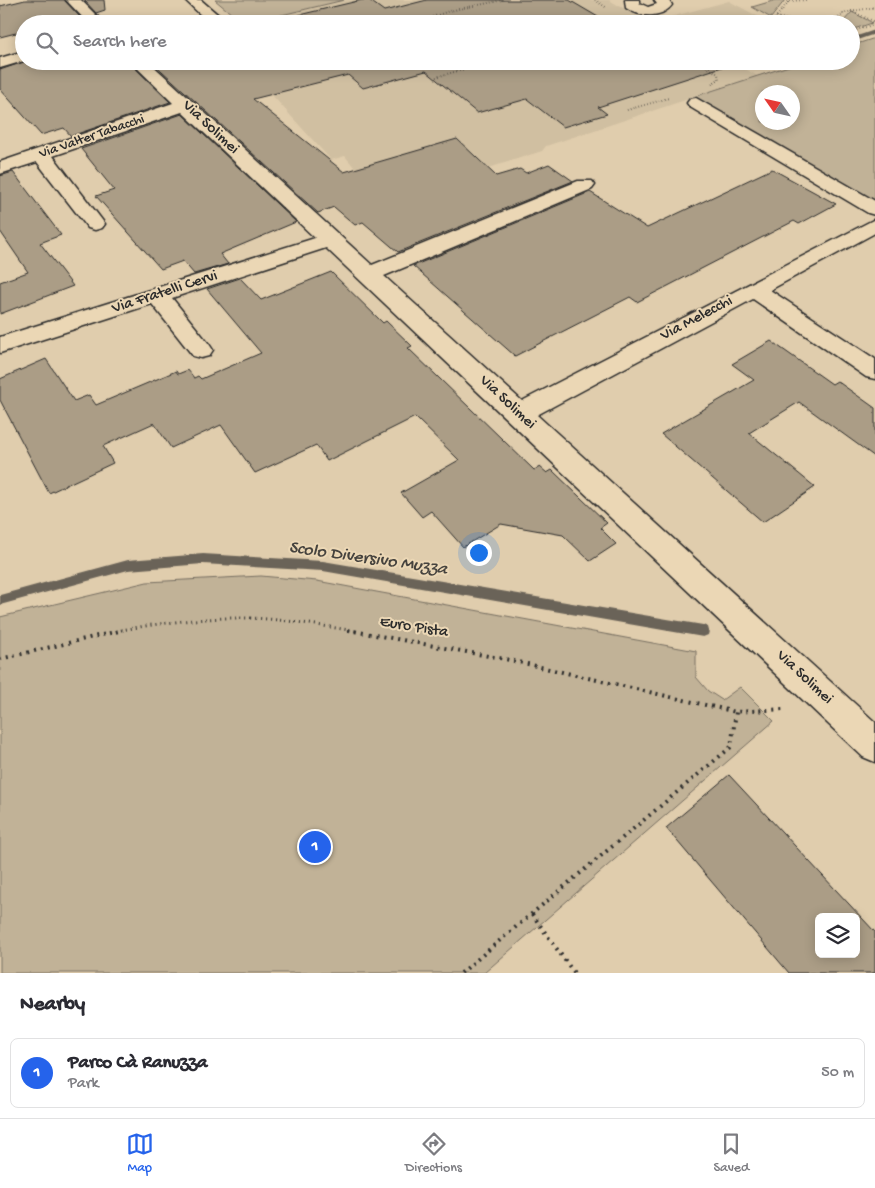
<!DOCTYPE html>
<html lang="en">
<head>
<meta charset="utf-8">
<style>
	body { margin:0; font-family:"Gochi Hand",sans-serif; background:#f7f7f7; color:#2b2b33 }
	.controls { position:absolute; right:15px; bottom:15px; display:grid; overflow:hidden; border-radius:8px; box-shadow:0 2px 12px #0003 }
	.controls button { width:45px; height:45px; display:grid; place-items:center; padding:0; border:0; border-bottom:1px solid #e1e1e2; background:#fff; color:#2b2b33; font:25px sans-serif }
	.compass { position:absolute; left:755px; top:85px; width:45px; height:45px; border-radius:50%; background:#fff; box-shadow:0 2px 12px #0003; rotate:304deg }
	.you { position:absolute; left:478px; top:552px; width:18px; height:18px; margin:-12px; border:4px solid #fff; border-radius:50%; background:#1a73e8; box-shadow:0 0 0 8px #1a73e833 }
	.badge { display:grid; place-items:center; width:32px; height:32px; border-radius:50%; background:#2563eb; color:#fff; font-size:16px; font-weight:700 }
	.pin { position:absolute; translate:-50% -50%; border:2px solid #fff; box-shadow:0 1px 5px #0006 }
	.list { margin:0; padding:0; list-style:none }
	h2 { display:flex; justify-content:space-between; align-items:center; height:65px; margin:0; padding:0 20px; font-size:21px }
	h2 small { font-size:16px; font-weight:400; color:#7c7c81 }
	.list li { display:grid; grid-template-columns:32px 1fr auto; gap:15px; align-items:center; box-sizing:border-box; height:70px; margin:0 10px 10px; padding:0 10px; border:1px solid #e1e1e2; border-radius:8px }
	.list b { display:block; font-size:19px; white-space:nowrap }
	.list p { margin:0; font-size:16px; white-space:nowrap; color:#7c7c81 }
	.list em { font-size:16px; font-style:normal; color:#7c7c81 }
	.icon { flex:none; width:28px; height:28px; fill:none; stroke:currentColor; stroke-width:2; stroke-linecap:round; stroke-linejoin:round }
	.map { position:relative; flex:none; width:875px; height:973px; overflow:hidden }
	.search { position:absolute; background:#fff; box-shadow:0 2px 12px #0003; left:15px; right:15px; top:15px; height:55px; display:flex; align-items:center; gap:12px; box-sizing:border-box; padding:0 18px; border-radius:28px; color:#7c7c81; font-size:19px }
	.sheet { height:145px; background:#fff }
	nav { display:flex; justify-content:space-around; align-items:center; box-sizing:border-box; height:70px; border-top:1px solid #e1e1e2; background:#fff; font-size:14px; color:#7c7c81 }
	nav a { display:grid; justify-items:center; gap:2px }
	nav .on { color:#2563eb }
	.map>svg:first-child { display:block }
</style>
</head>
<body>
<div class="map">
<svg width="875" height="973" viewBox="0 0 875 973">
	<rect width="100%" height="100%" fill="#e0cdad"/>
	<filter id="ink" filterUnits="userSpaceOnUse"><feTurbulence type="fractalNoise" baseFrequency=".02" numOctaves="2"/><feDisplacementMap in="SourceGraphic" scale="10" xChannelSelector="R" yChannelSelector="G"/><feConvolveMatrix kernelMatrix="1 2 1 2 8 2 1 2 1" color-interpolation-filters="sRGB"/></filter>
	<g filter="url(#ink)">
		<g fill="#d0bfa1">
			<polygon points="344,0 609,0 649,23 729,1 772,24 248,24"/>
			<polygon points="241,61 769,61 745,69 758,76 546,146 542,151 383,202 345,156 331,160"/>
		</g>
		<g fill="#c1b297" stroke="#766e61" fill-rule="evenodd">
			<polygon points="215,0 344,0 244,24"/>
			<polygon points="776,0 785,0 771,18 752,7"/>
			<polygon points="852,12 871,22 872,23 851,30 851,24 833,24 836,21 843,22"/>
			<path d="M875 38V201H869L693 97 804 61H851V46ZM762 92H792V122H762Z"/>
			<polygon points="261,576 317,581 696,651 696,677 708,691 722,700 740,687 774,721 484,973 0,973 0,617 147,582"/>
		</g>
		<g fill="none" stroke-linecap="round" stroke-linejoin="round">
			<g fill="#6b6459" fill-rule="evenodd">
				<polygon points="875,30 875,34 851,42 851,38"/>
				<polygon points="203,554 323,561 703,625 708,627 709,631 708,635 703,637 323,571 203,564 128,570 0,605 0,595 128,560"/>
			</g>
		</g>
		<g fill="#ab9d86" stroke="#2b2b2b" fill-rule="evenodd">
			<polygon points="25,0 64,0 80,17 52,24 24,24 24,31 0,37 0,6"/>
			<polygon points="84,0 104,0 105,10 96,13"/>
			<polygon points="362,0 369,0 384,11 427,0 569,0 610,24 287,22 303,18 299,15"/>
			<polygon points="26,61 128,61 170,102 71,136 64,128 41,135 0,89 0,70"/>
			<polygon points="151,61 721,61 728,65 598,107 607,114 563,127 527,99 477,113 426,71 363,88 348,75 253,99 344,172 457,139 496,176 520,169 526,173 549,164 573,181 398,252 363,222 355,225 334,207 318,213"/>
			<polygon points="182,114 296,222 220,254 228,264 194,274 183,261 161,269 96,196 114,190 81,149"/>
			<polygon points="772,169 836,204 799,224 794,221 637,302 630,297 515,356 413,266 590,192 647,228"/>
			<polygon points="13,172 61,235 40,243 73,286 0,314 0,282 28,272 0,231 0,176"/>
			<polygon points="331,272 383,323 386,321 412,346 408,348 534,470 540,467 547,473 552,470 607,523 600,528 616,544 590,561 563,535 501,524 463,547 431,511 422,517 401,493 459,460 415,417 327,461 316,445 255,473 221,425 171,448 154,423 103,446 113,463 49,493 0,400 0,379 46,359 74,401 89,395 96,405 176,371 178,374 188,370 194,378 198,376 201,379 261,353 207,289 240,278 261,300"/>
			<polygon points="771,341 832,384 837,381 875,408 875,457 799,402 749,433 815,487 763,522 661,434 754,380 732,364"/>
			<path d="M729 775 875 932V973H789L666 828ZM819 917H856V954H819Z"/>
		</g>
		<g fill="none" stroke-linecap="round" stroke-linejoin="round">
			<g stroke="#2b2b2b" stroke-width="3">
				<g id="minor">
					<polygon points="66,0 81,0 105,24 89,24"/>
					<polygon points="185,0 201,0 223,19 215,24 192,24 194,21 204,18"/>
					<path d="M625 0H639V3L648 7 657 4 654 0H669L672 5C662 19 639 17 626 8Z"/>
					<polygon points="24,51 24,61 0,68 0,58"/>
					<polygon points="130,61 148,61 372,265 578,181 592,181 595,185 592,189 384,276 522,401 875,219 875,233 770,290 875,359 875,379 866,377 753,299 537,415 875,722 875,762 863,757 326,248 172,298 209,344 213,350 209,356 201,358 193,356 152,304 0,353 0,337 315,238 182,112 53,156 105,224 102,228 95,230 88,228 37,162 0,174 0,162 173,103"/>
					<polygon points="696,98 875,201 875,215 868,213 690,107 687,103 690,99"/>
				</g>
			</g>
			<g stroke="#2b2b2b" stroke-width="2" stroke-dasharray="0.5 2.5" stroke-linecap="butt">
				<polyline points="595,0 607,8"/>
				<polyline points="851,11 875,22"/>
				<polyline points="776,17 807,24"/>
				<polyline points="773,21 789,1 806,0"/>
				<polyline points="413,24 449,11 503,0"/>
				<polyline points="832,24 844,13 875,7"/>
				<polyline points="851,32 875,24"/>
				<polyline points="699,61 718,74 719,79 710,85"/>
				<polyline points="436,77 494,61"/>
				<polyline points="627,110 669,98"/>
			</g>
			<path stroke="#2b2b2b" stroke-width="3" stroke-dasharray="1 4" stroke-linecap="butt" d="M116 631C160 623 205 617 249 618 285 619 321 626 356 631"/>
			<g stroke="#2b2b2b" stroke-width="4" stroke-dasharray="2 5" stroke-linecap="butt">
				<polyline points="348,630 510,660 736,712 784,709"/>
				<polyline points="0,659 123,630"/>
				<polyline points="532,914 574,973"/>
				<polyline points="461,973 731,747 736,712"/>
			</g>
			<use href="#minor" fill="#ebd7b5" fill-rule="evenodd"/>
		</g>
	</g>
	<g text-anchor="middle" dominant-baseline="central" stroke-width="4" stroke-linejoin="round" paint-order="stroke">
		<g font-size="14" fill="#2b2b2b" stroke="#ebd7b5">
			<text transform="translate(92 137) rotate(-19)">Via Valter Tabacchi</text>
		</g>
		<g font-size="16" fill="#2b2b2b" stroke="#ebd7b5">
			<text transform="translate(210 128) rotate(43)">Via Solimei</text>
			<text transform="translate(165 293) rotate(-18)">Via Fratelli Cervi</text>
			<text transform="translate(697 319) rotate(-28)">Via Melecchi</text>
			<text transform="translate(507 403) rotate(43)">Via Solimei</text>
			<text transform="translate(414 628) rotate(9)">Euro Pista</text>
			<text transform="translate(804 678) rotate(43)">Via Solimei</text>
		</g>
		<g font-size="18" font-style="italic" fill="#46433e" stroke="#ebd7b5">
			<text transform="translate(368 559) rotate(8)">Scolo Diversivo Muzza</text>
		</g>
	</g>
</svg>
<div class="controls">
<button><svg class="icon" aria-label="layers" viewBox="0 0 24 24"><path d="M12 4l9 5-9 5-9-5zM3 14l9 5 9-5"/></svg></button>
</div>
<svg class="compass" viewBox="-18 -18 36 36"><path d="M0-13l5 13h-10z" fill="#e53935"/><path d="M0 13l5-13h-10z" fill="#7c7c81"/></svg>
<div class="you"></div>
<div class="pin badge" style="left:315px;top:847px">1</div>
<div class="search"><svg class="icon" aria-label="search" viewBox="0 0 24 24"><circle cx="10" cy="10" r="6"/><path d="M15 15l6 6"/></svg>Search here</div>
</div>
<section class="sheet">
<h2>Nearby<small></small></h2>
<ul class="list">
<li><span class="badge">1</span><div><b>Parco Cà Ranuzza</b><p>Park</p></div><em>50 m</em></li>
</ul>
</section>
<nav>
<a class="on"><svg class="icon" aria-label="map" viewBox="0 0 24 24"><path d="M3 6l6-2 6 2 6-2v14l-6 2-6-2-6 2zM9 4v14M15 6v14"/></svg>Map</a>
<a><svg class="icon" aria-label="directions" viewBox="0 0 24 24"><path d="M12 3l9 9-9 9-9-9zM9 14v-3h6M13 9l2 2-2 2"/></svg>Directions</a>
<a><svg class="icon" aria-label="saved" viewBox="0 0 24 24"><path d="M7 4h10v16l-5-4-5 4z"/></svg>Saved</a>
</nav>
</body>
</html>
